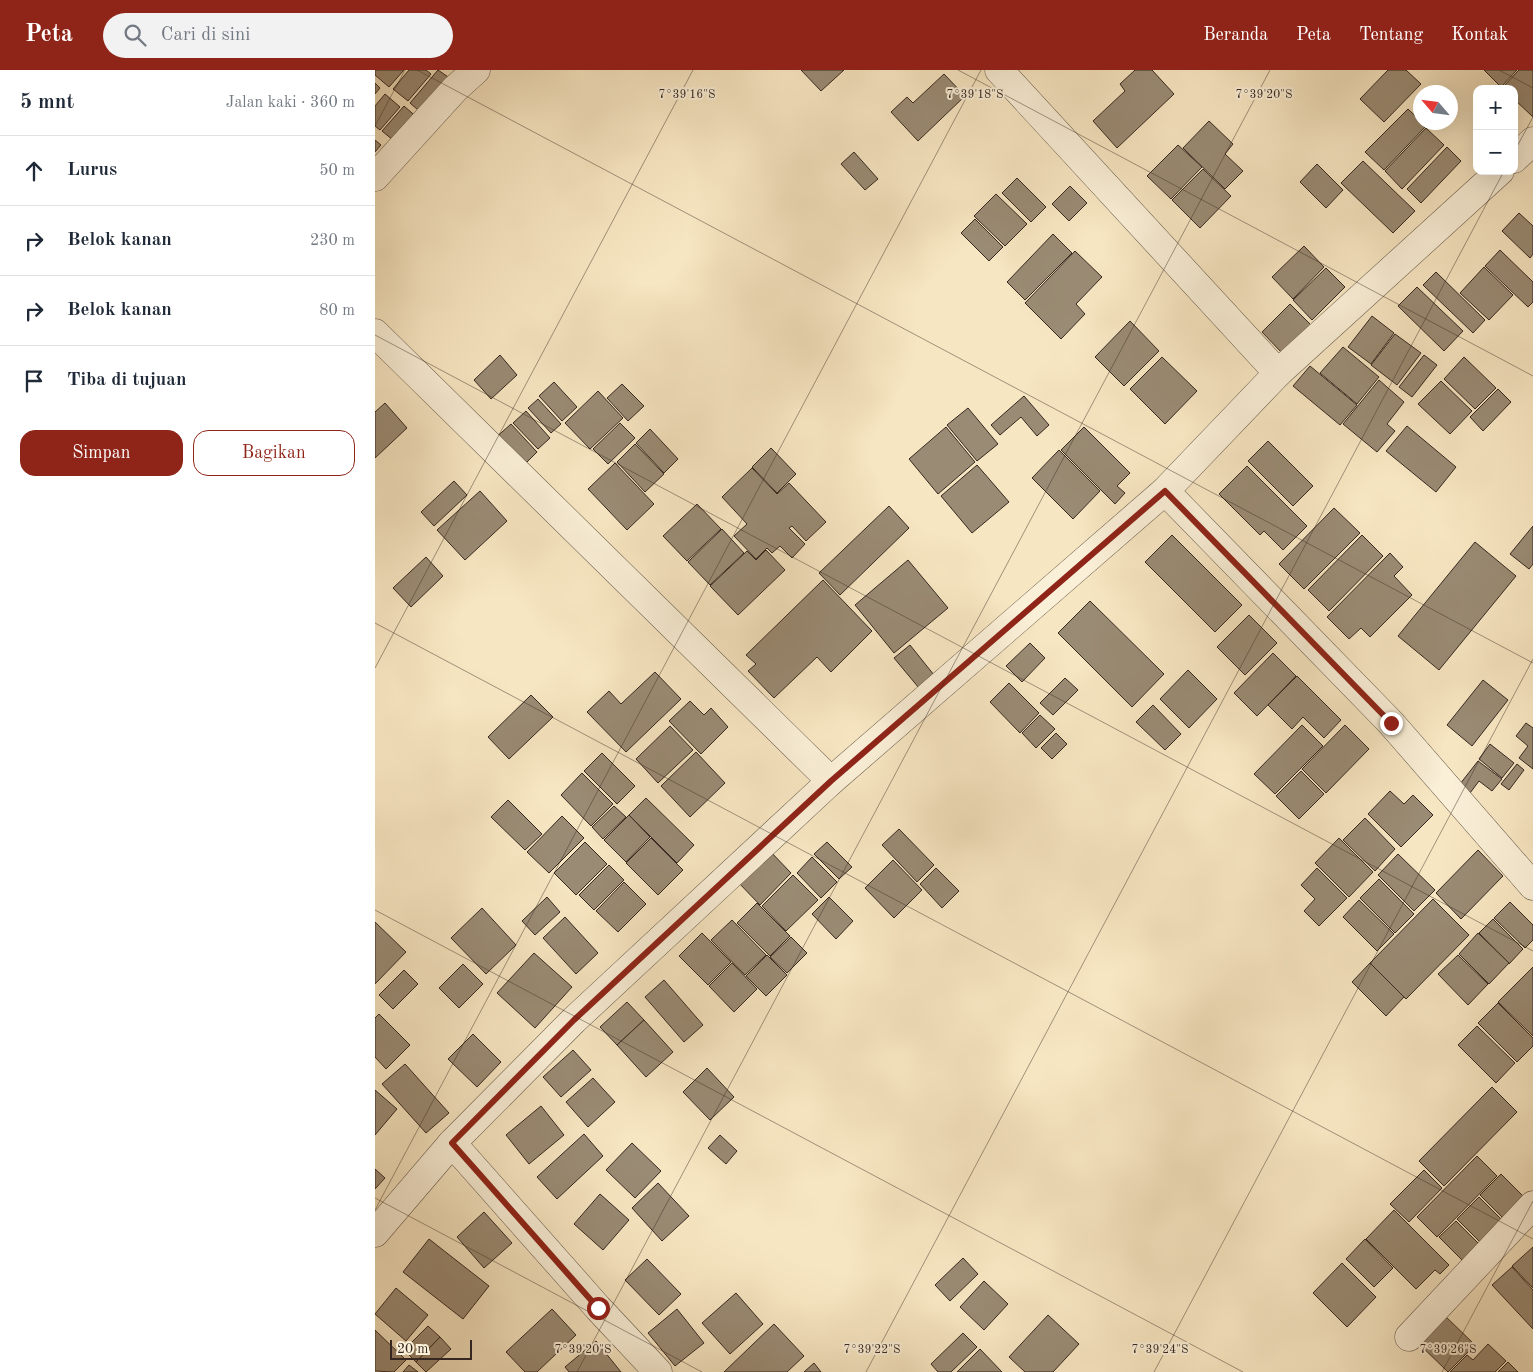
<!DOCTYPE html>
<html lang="id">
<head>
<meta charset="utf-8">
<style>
	body { margin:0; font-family:"Old Standard TT",serif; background:#f2f2f3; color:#1f2937 }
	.controls { position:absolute; right:15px; top:15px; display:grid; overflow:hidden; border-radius:10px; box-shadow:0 5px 20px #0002 }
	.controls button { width:45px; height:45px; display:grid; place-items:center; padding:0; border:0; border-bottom:1px solid #e0e1e3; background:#fff; color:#1f2937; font:25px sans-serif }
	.compass { position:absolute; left:1038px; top:15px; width:45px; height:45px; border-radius:50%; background:#fff; box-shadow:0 5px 20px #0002; rotate:298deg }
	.scale { position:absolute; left:15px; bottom:12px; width:82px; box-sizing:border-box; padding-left:5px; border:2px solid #362820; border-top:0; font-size:14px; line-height:18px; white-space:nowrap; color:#362820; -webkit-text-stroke:4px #faefd7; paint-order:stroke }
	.stop { position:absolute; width:15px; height:15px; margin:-11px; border:4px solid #8f2418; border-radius:50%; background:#fff }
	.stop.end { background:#8f2418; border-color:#fff; box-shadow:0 1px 5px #0008 }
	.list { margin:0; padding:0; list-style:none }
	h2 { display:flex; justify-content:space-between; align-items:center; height:65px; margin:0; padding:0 20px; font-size:21px }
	h2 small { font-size:16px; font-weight:400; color:#747a83 }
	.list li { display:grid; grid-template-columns:32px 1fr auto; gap:15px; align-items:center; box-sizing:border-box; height:70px; padding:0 20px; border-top:1px solid #e0e1e3 }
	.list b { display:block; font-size:19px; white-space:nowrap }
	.list em { font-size:16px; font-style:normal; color:#747a83 }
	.actions { display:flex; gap:10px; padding:15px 20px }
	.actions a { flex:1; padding:11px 0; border:1px solid #8f2418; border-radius:15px; text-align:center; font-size:18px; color:#8f2418 }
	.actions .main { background:#8f2418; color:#fff }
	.icon { flex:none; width:28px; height:28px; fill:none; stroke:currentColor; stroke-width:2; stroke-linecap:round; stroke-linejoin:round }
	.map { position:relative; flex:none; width:1158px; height:1302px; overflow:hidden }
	header { display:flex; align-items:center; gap:30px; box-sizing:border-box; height:70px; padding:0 25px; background:#8f2418; color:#fff }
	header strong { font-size:24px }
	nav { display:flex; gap:28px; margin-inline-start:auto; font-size:18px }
	.search { width:350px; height:45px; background:#f2f2f3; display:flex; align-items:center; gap:12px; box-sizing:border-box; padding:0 18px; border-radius:28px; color:#747a83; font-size:19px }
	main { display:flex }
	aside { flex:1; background:#fff }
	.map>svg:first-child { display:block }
</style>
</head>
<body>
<header>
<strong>Peta</strong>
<div class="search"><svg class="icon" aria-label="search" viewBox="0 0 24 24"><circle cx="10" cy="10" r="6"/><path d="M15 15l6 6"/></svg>Cari di sini</div>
<nav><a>Beranda</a><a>Peta</a><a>Tentang</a><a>Kontak</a></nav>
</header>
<main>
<aside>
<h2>5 mnt<small>Jalan kaki · 360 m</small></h2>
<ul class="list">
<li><svg class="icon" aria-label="ahead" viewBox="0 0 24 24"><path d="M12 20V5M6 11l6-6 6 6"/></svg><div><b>Lurus</b></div><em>50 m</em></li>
<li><svg class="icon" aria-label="right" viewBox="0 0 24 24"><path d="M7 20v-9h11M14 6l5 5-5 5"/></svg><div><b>Belok kanan</b></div><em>230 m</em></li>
<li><svg class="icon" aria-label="right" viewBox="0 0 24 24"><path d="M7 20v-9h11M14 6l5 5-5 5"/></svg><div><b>Belok kanan</b></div><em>80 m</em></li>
<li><svg class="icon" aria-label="arrive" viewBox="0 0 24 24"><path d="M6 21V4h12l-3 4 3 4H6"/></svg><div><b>Tiba di tujuan</b></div></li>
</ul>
<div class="actions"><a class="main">Simpan</a><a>Bagikan</a></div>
</aside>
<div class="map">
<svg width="1158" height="1302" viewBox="0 0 1158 1302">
	<rect width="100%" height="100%" fill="#f7e6c2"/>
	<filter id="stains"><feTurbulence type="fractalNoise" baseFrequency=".004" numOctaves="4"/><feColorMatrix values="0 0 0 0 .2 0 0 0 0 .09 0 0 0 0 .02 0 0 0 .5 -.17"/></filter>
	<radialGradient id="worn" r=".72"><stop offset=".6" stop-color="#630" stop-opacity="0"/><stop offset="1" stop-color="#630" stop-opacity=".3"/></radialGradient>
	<g fill="#9a8b74" stroke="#362820">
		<polygon points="0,0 29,0 14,17 0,5"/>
		<polygon points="34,0 51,0 56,4 33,31 18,19"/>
		<polygon points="63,0 79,11 50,46 35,33"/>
		<polygon points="426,0 469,0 446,21"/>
		<polygon points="760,0 777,0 799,24 742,78 718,51 750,21 745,14"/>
		<polygon points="1013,0 1031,0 1046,14 1009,52 985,29"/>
		<polygon points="1109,0 1142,0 1126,17"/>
		<polygon points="1144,0 1158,0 1158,47 1139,29 1139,19 1127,18"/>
		<polygon points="569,4 590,26 543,71 516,42 532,27 538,33"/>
		<polygon points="0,13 5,18 0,24"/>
		<polygon points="10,24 25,37 5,60 0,56 0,36"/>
		<polygon points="29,36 45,50 24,75 7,61"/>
		<polygon points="1033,39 1051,56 1009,100 990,82"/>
		<polygon points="834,51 858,74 850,84 868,101 850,119 808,78"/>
		<polygon points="1051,58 1069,75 1027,119 1010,101"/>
		<polygon points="0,70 6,75 0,82"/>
		<polygon points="803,75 827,97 796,129 772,106"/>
		<polygon points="1072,77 1086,91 1046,133 1032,119"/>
		<polygon points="479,82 503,109 490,120 466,94"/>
		<polygon points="988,91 1040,141 1018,163 966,113"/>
		<polygon points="942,94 968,120 951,138 925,112"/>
		<polygon points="828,99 856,126 825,158 797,130"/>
		<polygon points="642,108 671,137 656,152 627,123"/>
		<polygon points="695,116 712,133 694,151 677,134"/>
		<polygon points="621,124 652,154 630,176 599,146"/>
		<polygon points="1144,143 1158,156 1158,184 1155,188 1127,161"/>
		<polygon points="600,149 628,177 614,191 586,163"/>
		<polygon points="678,164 697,183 650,230 632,212"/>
		<polygon points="929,176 949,197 918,229 897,207"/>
		<polygon points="1125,180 1158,212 1158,232 1153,237 1110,196"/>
		<polygon points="700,181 727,207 701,234 710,244 686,269 650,233"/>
		<polygon points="1109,197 1138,225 1114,250 1085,223"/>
		<polygon points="951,198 970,217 937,250 918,230"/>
		<polygon points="1061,202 1110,250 1098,263 1048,215"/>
		<polygon points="1042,217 1088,261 1069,281 1023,236"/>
		<polygon points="915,234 936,255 907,283 887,262"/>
		<polygon points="997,246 1019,263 996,294 973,277"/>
		<polygon points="755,251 784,281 749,316 720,287"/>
		<polygon points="1020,264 1046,283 1022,315 996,295"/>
		<polygon points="968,277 1004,307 982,334 945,303"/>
		<polygon points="125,285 142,305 116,329 99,310"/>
		<polygon points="1049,285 1062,295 1037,327 1024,317"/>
		<polygon points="787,287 822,321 790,354 755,319"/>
		<polygon points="1089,287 1121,318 1100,339 1069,309"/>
		<polygon points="935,296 982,335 965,355 918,316"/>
		<polygon points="1004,310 1029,332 1012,354 1020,361 1002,382 968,354"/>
		<polygon points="1066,311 1097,341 1075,364 1043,334"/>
		<polygon points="179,312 202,337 187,351 164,326"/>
		<polygon points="247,314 269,336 253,351 232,328"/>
		<polygon points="1123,319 1136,332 1108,361 1095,347"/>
		<polygon points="223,321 248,348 215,379 190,353"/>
		<polygon points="649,326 674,355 662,366 646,347 625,365 616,355"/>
		<polygon points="163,329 186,354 176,363 153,338"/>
		<polygon points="10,333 32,358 0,388 0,342"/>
		<polygon points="593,338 623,374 602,391 572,355"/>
		<polygon points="151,341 175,368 163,379 138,353"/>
		<polygon points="245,353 260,368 233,394 218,379"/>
		<polygon points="136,354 162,382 145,399 118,370"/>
		<polygon points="1032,356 1081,397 1061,422 1011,381"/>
		<polygon points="571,357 600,392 563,424 534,389"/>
		<polygon points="709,357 755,403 742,416 750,423 740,434 686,380"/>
		<polygon points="275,359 303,389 289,403 261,373"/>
		<polygon points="893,371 938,416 918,436 873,391"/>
		<polygon points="260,374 289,404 270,422 242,392"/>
		<polygon points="396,378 421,404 402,423 377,397"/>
		<polygon points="684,380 725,421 698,449 657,408"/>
		<polygon points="240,393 279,434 252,460 213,419"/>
		<polygon points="602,395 634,432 597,463 566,426"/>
		<polygon points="872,396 932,456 908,480 889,461 885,465 844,424"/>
		<polygon points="377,398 402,424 414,413 451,452 431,471 417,456 414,458 430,474 417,488 405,476 397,483 392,478 381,489 359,466 372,454 347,427"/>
		<polygon points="79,411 92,425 59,456 46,442"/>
		<polygon points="105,421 132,451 90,490 62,460"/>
		<polygon points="322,434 346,459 312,491 288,466"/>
		<polygon points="514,436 534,458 465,525 444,503"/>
		<polygon points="959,438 985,463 929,519 904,494"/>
		<polygon points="1158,456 1158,494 1154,499 1135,484"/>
		<polygon points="347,459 369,483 335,515 313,492"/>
		<polygon points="797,465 867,535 840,562 770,492"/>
		<polygon points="987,465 1008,486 954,541 933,520"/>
		<polygon points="1100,472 1141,506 1064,600 1023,566"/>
		<polygon points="391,480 410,500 363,545 335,516 372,481 381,490"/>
		<polygon points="1015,483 1028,497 1019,506 1037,525 995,567 986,558 974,569 952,547"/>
		<polygon points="51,487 68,506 36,537 18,518"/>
		<polygon points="533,490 573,538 519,583 480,535"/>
		<polygon points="448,510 497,561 456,602 442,587 399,628 373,601 381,594 371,585"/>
		<polygon points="715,531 789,604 757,637 683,563"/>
		<polygon points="874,545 902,573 870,605 842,577"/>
		<polygon points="655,573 670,588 647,612 631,596"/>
		<polygon points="535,575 559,605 544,618 519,588"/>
		<polygon points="898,583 921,606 882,646 859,623"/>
		<polygon points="813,600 842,629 814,658 785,629"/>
		<polygon points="280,602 306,629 251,682 212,642 234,621 246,634"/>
		<polygon points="922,606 966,650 949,668 928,647 917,659 893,635"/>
		<polygon points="690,608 703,620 678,645 665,633"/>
		<polygon points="1108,610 1133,630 1097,676 1072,655"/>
		<polygon points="634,613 664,643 645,663 615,632"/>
		<polygon points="156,625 178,647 134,689 113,667"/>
		<polygon points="315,631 329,645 336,638 353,657 326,684 294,651"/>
		<polygon points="778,635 806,664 790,680 761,652"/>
		<polygon points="665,645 680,659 661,678 647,663"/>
		<polygon points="1151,653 1158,658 1158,699 1144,688 1153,676 1141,666"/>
		<polygon points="927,655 948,676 900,724 879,704"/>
		<polygon points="970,655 994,679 951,723 927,699"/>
		<polygon points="295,656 318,680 283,713 261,689"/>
		<polygon points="681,663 692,674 677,689 666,678"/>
		<polygon points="1115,674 1139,693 1127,708 1104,689"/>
		<polygon points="321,682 350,713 315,747 286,716"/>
		<polygon points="227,683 260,716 242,734 209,701"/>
		<polygon points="1103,691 1127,709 1117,721 1104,711 1095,723 1085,714"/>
		<polygon points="1142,694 1149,700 1134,720 1126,714"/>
		<polygon points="926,701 949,724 924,749 901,726"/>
		<polygon points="207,703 238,734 216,756 186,725"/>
		<polygon points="1015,721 1029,734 1038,725 1058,745 1026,777 993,744"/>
		<polygon points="271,728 319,775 302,793 254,745"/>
		<polygon points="133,730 167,764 150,780 116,747"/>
		<polygon points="239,736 251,747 228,769 217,757"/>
		<polygon points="254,745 275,767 251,792 229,770"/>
		<polygon points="187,746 209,768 174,803 152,782"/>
		<polygon points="990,748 1020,779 1000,801 968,770"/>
		<polygon points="524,759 559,795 542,812 507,775"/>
		<polygon points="276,768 308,800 283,825 251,793"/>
		<polygon points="964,768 998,802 974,827 940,793"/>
		<polygon points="210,772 232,794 201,825 179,803"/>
		<polygon points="452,772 477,797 464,809 439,784"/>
		<polygon points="393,779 416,803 385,835 361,810"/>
		<polygon points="1103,780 1128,806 1086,849 1061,823"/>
		<polygon points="1023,784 1060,820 1039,841 1003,805"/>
		<polygon points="437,787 462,812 446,828 422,803"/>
		<polygon points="518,790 547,820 519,848 490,818"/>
		<polygon points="234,795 249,810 219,840 204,825"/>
		<polygon points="561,798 584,821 567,838 545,814"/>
		<polygon points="942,798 972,828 944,856 929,841 940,829 926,815"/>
		<polygon points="418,805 443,830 411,861 387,836"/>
		<polygon points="1004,809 1039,844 1020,863 985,828"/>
		<polygon points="249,812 271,834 243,862 221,841"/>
		<polygon points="172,827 185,842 160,865 147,851"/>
		<polygon points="454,827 478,851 461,869 437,844"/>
		<polygon points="1058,829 1094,865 1031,929 995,893"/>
		<polygon points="984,830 1019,864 1002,881 968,847"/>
		<polygon points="1135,832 1158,855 1158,870 1150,878 1119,848"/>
		<polygon points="382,833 415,866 395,886 362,853"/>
		<polygon points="107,838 141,875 111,904 76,868"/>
		<polygon points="190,847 223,883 201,904 168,868"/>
		<polygon points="1118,849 1148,879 1134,894 1104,863"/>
		<polygon points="357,850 391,885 370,905 336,870"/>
		<polygon points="0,852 31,882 0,914"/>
		<polygon points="327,863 356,892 333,915 304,886"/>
		<polygon points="1103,863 1134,893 1114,914 1084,884"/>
		<polygon points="416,867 432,883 412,903 395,887"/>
		<polygon points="159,883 197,917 160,958 122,923"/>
		<polygon points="392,885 412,905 391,926 371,906"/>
		<polygon points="1083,885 1113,914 1093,935 1063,904"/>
		<polygon points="357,893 382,919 359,942 334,916"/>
		<polygon points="995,893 1029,927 1011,946 977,912"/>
		<polygon points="88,894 108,914 84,938 64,918"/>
		<polygon points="1158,897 1158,966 1123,932"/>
		<polygon points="29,900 43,914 18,939 4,925"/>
		<polygon points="289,910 328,955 309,972 270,927"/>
		<polygon points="252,932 269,950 242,975 225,957"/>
		<polygon points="1123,933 1158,968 1158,976 1142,992 1103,953"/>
		<polygon points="4,944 35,975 11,999 0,987 0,948"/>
		<polygon points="269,950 298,982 271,1007 242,975"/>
		<polygon points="1102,956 1140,993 1121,1013 1083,975"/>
		<polygon points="98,964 126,992 102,1017 73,989"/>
		<polygon points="198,980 216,1000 186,1027 168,1007"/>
		<polygon points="30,994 74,1043 51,1063 7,1014"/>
		<polygon points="332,998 359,1027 335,1050 308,1022"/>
		<polygon points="218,1008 240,1032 213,1057 191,1032"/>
		<polygon points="1117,1017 1142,1042 1069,1116 1044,1091"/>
		<polygon points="0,1020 22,1039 0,1065"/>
		<polygon points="166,1036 189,1065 154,1094 131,1065"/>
		<polygon points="209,1064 228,1086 182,1129 162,1107"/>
		<polygon points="345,1065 362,1081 351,1094 333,1078"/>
		<polygon points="257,1073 286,1101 260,1128 231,1100"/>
		<polygon points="1102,1086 1122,1106 1062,1167 1042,1147"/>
		<polygon points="0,1099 10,1108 0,1119"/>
		<polygon points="1049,1100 1067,1118 1034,1152 1015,1134"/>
		<polygon points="1126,1104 1153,1131 1133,1153 1105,1125"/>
		<polygon points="283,1113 314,1146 287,1171 257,1138"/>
		<polygon points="225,1124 254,1150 228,1180 199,1154"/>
		<polygon points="1104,1127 1131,1154 1109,1176 1082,1149"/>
		<polygon points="1019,1140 1074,1195 1065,1204 1060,1200 1041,1219 991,1169"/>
		<polygon points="109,1142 137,1173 109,1198 82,1167"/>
		<polygon points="1081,1151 1107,1177 1090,1193 1064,1167"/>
		<polygon points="54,1169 114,1216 88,1249 28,1202"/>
		<polygon points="990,1169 1018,1198 999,1217 971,1189"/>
		<polygon points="1158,1177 1158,1218 1137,1196"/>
		<polygon points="588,1188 603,1204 575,1231 560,1215"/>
		<polygon points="272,1189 306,1224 284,1245 250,1210"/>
		<polygon points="967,1193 1001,1227 972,1257 938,1223"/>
		<polygon points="1137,1197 1158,1220 1158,1259 1117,1215"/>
		<polygon points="609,1211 633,1234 609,1260 585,1237"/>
		<polygon points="21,1218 53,1245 31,1271 0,1244"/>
		<polygon points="361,1223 388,1254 355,1284 327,1253"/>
		<polygon points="177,1239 201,1265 162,1302 150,1302 131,1282"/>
		<polygon points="302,1239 329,1273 300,1296 273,1263"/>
		<polygon points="1067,1243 1100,1275 1073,1302 1041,1271"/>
		<polygon points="673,1245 704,1274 678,1302 650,1302 634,1287"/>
		<polygon points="399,1254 429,1286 412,1302 349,1302"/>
		<polygon points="53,1256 65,1267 41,1292 29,1280"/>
		<polygon points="0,1260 31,1290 19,1302 0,1301"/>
		<polygon points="588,1263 602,1277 576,1302 563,1302 556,1294"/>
		<polygon points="65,1267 76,1279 51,1302 41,1292"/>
		<polygon points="221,1271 246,1302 194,1302 190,1297"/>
		<polygon points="1113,1274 1131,1291 1120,1302 1075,1302 1092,1285 1098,1290"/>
		<polygon points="605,1279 627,1302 582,1302"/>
		<polygon points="1133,1292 1143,1302 1123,1302"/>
		<polygon points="439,1293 446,1302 429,1302"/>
		<polygon points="34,1295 43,1302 28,1302"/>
	</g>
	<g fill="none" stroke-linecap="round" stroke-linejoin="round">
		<g stroke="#665848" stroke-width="29">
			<g id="street">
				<polyline points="624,0 903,303 790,421 1016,653 1158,816"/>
				<polyline points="1139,89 1158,71"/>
				<polyline points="0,107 80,19 101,0"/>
				<polyline points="0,263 456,711"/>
				<polyline points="903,303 1125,101"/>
				<polyline points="77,1073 223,1238 283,1302"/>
				<polyline points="0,1163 77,1073 199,950 456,711 790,421"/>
				<polyline points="1034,1267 1158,1135"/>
			</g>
		</g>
		<use href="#street" stroke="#faefd7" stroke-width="28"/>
	</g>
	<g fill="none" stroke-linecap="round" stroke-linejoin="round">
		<polyline stroke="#8f2418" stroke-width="6" points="223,1238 77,1073 199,950 456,711 790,421 1016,653"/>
	</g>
	<path fill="none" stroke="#362820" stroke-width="1" stroke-opacity="0.45" d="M42 0 1158 593M583 0 1158 306M1124 0 1158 18M0 56 30 0M1139 82 1158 47M0 265 1158 881M0 553 1158 1169M0 598 318 0M0 840 868 1302M0 1128 327 1302M0 1140 606 0M202 1302 895 0M491 1302 1129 101M779 1302 1158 589M1067 1302 1158 1131"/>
	<g font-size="12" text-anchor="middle" fill="#362820" stroke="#faefd7" stroke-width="4" stroke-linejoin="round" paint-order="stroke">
		<text x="312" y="28">7°39'16"S</text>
		<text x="600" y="28">7°39'18"S</text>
		<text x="889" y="28">7°39'20"S</text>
		<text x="208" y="1283">7°39'20"S</text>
		<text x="497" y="1283">7°39'22"S</text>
		<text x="785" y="1283">7°39'24"S</text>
		<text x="1073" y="1283">7°39'26"S</text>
	</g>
	<rect width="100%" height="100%" filter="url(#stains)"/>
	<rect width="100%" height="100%" fill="url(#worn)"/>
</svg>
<div class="controls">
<button>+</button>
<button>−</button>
</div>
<svg class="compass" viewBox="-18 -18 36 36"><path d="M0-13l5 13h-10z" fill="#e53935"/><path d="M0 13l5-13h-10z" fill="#747a83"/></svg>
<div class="scale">20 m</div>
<div class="stop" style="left:223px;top:1238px"></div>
<div class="stop end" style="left:1016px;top:653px"></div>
</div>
</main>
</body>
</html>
